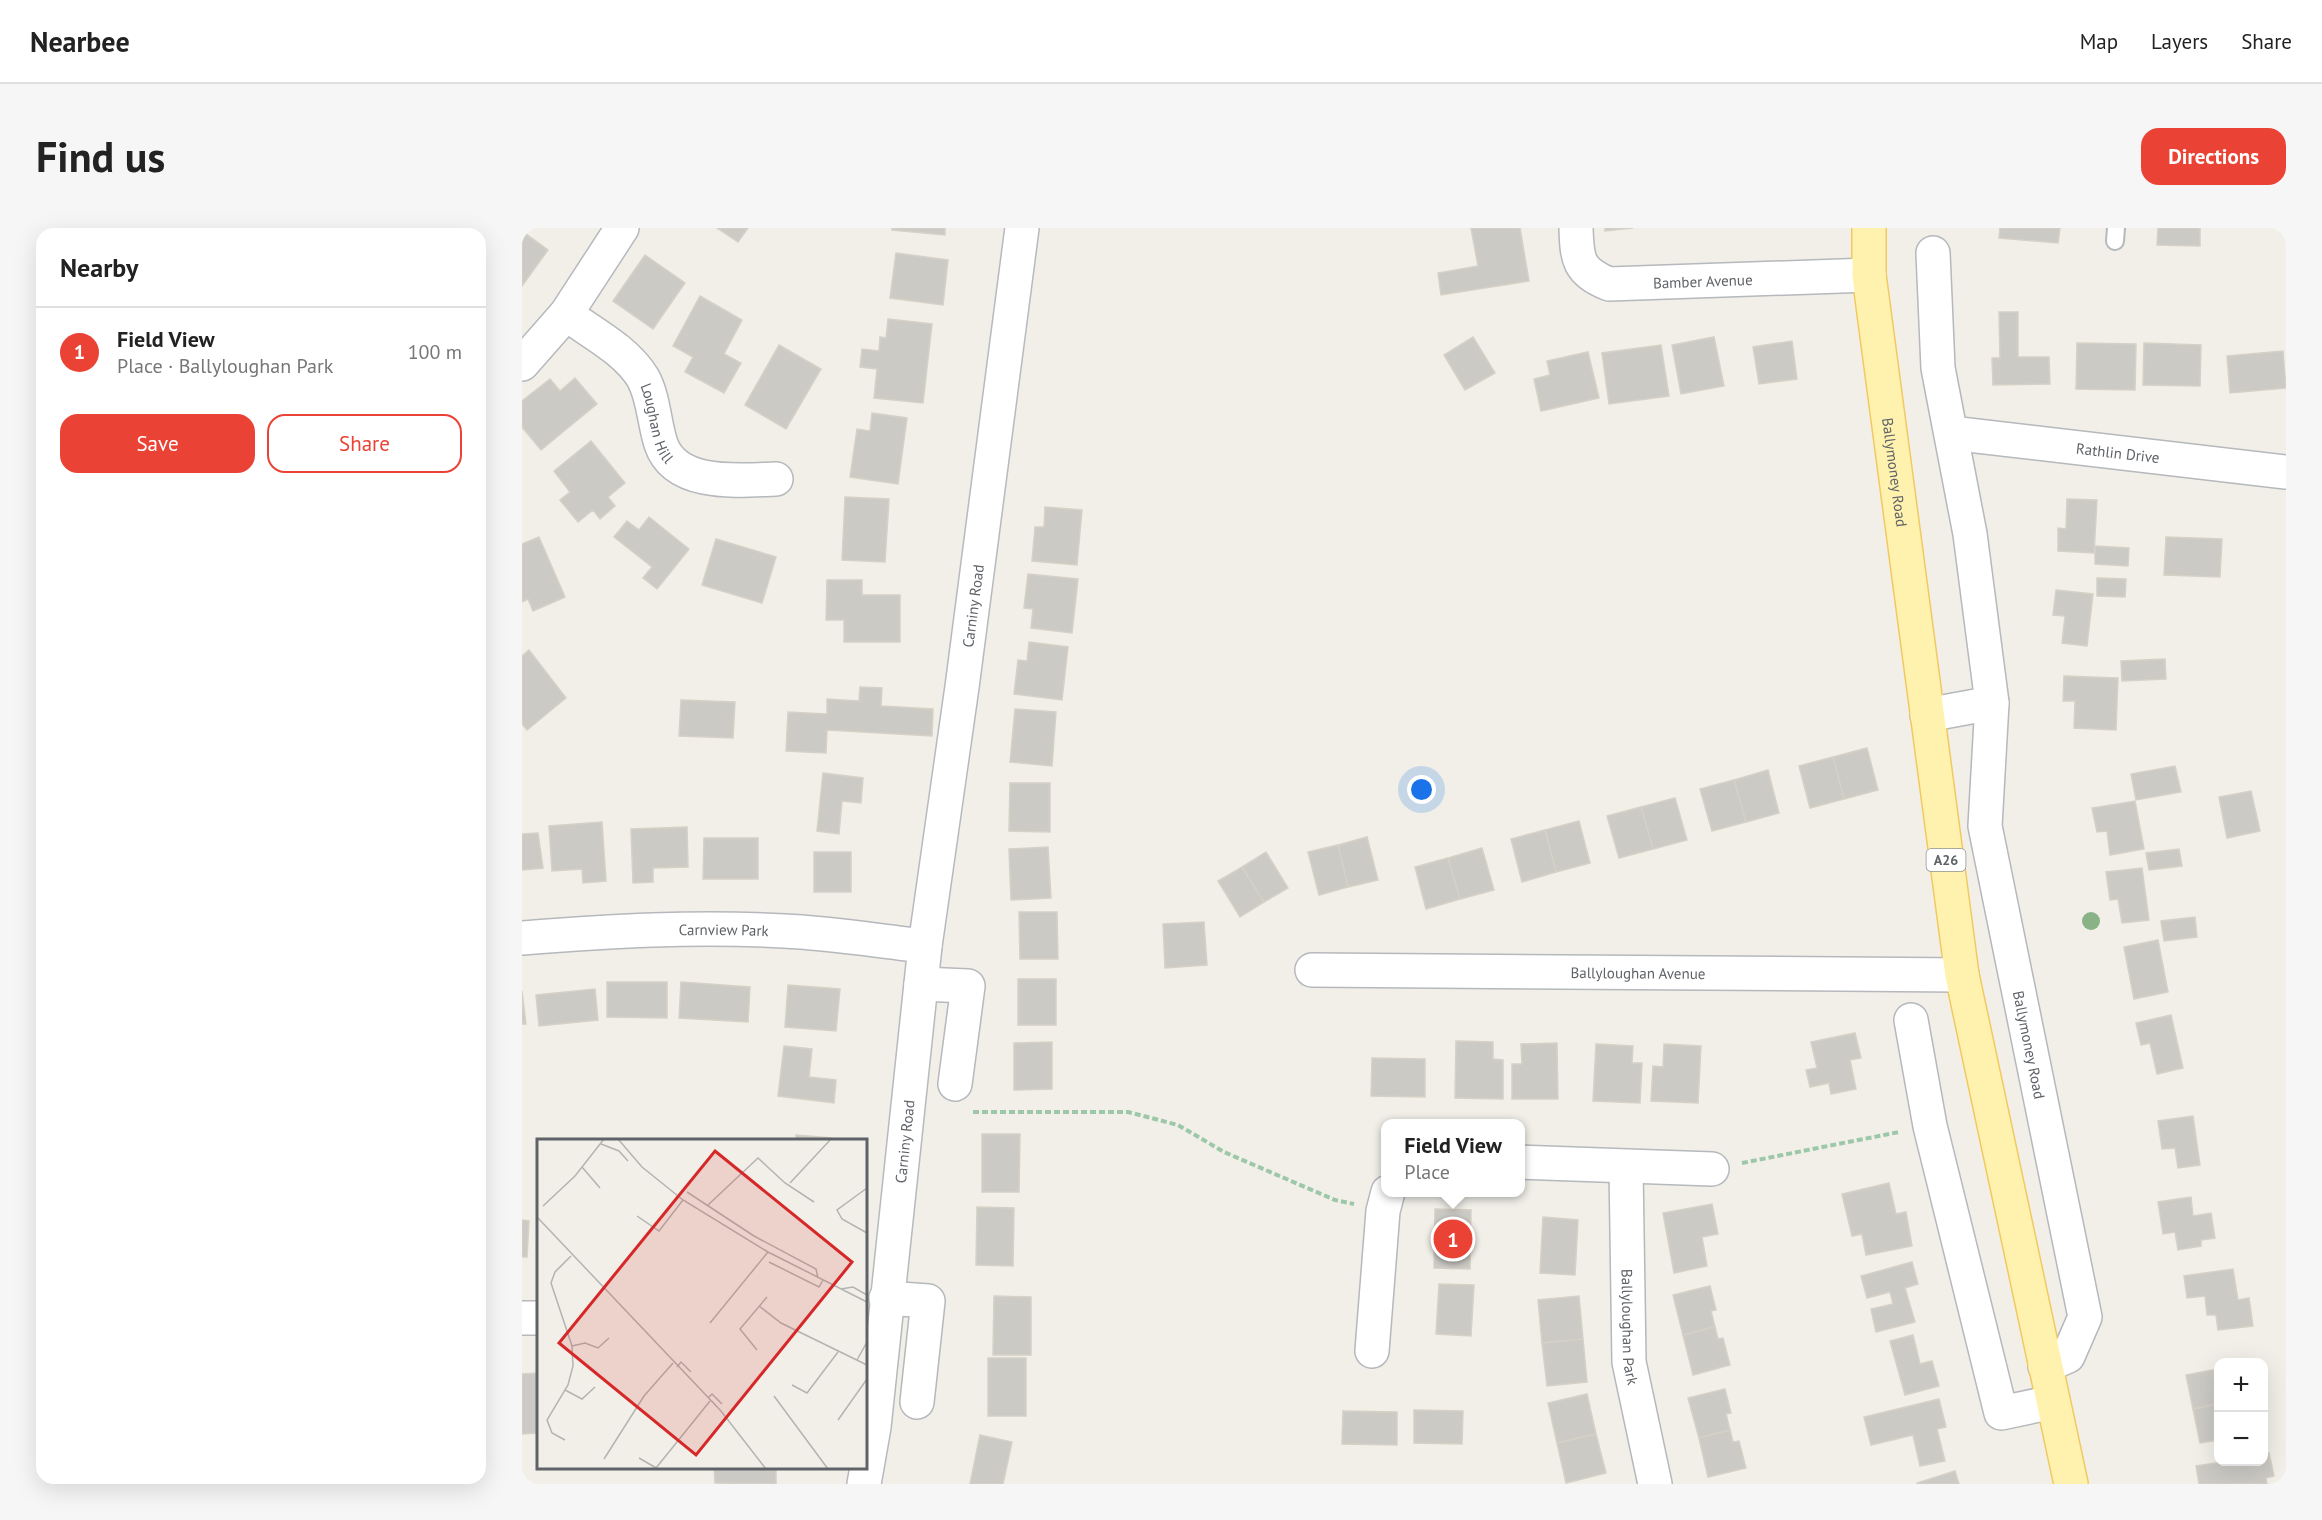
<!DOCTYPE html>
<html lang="en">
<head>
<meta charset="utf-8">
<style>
	body { margin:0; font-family:"PT Sans",sans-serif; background:#f6f6f6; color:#222 }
	.controls { position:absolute; right:18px; bottom:18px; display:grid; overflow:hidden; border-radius:12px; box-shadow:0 6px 24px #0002 }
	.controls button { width:54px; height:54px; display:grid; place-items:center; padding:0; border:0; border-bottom:2px solid #e0e0e0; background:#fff; color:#222; font:30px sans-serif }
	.you { position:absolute; left:900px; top:562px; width:21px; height:21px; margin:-15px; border:4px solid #fff; border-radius:50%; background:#1a73e8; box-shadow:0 0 0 9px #1a73e833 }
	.badge { display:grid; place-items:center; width:39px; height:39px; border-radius:50%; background:#ea4335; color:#fff; font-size:20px; font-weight:700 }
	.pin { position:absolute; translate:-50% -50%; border:3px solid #fff; box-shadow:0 2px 6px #0006 }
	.popup { position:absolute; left:859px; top:891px; width:144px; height:78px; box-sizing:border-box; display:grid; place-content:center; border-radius:12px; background:#fff; filter:drop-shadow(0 2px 4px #0005); font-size:20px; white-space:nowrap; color:#767676 }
	.popup b { font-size:22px; color:#222 }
	.popup::after { content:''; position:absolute; left:50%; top:100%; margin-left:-12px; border:12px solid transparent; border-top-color:#fff }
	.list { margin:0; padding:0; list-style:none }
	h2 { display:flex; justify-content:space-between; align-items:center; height:78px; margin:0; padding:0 24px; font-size:26px }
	h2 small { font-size:20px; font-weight:400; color:#767676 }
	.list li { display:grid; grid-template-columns:39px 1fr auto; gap:18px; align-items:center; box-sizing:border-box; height:90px; padding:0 24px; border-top:2px solid #e0e0e0 }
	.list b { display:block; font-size:22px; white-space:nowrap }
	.list p { margin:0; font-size:20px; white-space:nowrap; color:#767676 }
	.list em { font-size:20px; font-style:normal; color:#767676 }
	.actions { display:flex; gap:12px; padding:18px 24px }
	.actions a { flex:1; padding:14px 0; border:2px solid #ea4335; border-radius:18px; text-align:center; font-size:21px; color:#ea4335 }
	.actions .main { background:#ea4335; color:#fff }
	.map { position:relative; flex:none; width:1764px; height:1256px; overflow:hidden; border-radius:18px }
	header { display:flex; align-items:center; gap:36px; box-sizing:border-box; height:84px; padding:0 30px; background:#fff; border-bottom:2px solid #e0e0e0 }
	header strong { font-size:28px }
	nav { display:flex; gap:33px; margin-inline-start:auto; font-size:21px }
	.intro { display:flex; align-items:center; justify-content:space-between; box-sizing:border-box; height:144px; padding:0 36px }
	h1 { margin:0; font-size:42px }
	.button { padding:15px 27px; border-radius:18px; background:#ea4335; color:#fff; font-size:21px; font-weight:700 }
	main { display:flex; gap:36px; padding:0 36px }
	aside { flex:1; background:#fff; border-radius:18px; box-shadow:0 6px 24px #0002 }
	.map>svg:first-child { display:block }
</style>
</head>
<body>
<header>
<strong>Nearbee</strong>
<nav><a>Map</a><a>Layers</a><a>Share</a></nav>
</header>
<div class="intro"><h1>Find us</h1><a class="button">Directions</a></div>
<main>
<aside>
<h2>Nearby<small></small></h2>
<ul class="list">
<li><span class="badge">1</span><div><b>Field View</b><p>Place · Ballyloughan Park</p></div><em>100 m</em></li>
</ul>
<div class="actions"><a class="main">Save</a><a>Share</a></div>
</aside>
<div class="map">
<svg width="1764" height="1256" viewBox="0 0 1764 1256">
	<rect width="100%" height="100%" fill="#f1efe8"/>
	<g fill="#cccac5" stroke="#d6d1c6" stroke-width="1.5">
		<polygon points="195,0 226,0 216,14"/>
		<polygon points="370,0 423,0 423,7 370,2"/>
		<polygon points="949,0 998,0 1007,53 919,67 916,45 956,38"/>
		<polygon points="1083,0 1111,0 1083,3"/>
		<polygon points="1478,0 1538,0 1536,15 1477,10"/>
		<polygon points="1636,0 1678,0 1678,18 1635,17"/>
		<polygon points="0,3 26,22 0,58"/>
		<polygon points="374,25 426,32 421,77 368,70"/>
		<polygon points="123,27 163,55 131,101 91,73"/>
		<polygon points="178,68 220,92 202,126 219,135 202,165 163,144 171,129 151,118"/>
		<polygon points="1477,84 1496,84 1496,129 1527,129 1528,156 1471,157 1470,130 1478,130"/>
		<polygon points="366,91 410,96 401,175 352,170 355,141 338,139 340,121 357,123 358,109 364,110"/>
		<polygon points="951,109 973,145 943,162 922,127"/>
		<polygon points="1192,109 1202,158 1159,166 1150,117"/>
		<polygon points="1270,113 1275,151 1237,156 1231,119"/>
		<polygon points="1555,115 1614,116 1613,162 1554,161"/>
		<polygon points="1622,115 1679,117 1678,158 1621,157"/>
		<polygon points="257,117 299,141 264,201 223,177"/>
		<polygon points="1139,117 1147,168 1087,176 1080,125"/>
		<polygon points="1761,123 1764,160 1708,165 1705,128"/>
		<polygon points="1066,124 1077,170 1019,183 1012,151 1028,147 1025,133"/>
		<polygon points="53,150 75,176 19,222 0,199 0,173 28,151 38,163"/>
		<polygon points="350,185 385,190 376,256 328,249 335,201 348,203"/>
		<polygon points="69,213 103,255 86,269 93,278 78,291 71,282 56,294 38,272 48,264 32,243"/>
		<polygon points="323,269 367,271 363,334 320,332"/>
		<polygon points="1545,271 1575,272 1572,325 1536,323 1536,300 1544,301"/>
		<polygon points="523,279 560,282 555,337 510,333 513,299 522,299"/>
		<polygon points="127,289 167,321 135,361 121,350 130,339 92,309 105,293 117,302"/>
		<polygon points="17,309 43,369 11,383 6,371 0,374 0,316"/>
		<polygon points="1644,309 1700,311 1698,349 1642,347"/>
		<polygon points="194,311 254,329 240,375 180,357"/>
		<polygon points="1573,318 1607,320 1606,338 1573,336"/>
		<polygon points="506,346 556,351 550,405 509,400 511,381 502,380"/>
		<polygon points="1575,350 1604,351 1603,369 1575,368"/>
		<polygon points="305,352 340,352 340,367 378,367 378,414 322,414 322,392 304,392"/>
		<polygon points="1534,362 1571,366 1565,418 1540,415 1543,388 1531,387"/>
		<polygon points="507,414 546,419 540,472 492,466 496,432 505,433"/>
		<polygon points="7,422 44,470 5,502 0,496 0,428"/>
		<polygon points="1643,431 1644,451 1600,453 1599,433"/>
		<polygon points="1542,448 1596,450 1594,502 1552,500 1553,473 1541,473"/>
		<polygon points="338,459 360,460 359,478 411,481 410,508 305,502 304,525 264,523 266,484 305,486 305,471 337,473"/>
		<polygon points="159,472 213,474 211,510 157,508"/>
		<polygon points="493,481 534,484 530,538 488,534"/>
		<polygon points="1345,520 1356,562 1322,571 1311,529"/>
		<polygon points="1311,529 1322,571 1288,580 1277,538"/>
		<polygon points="1653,538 1659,564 1614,572 1609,546"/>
		<polygon points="1246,542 1257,585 1224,594 1212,552"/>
		<polygon points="301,545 341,550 339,575 320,573 317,606 295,603"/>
		<polygon points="1212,552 1224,594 1190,603 1178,561"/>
		<polygon points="488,555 528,555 528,604 487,603"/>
		<polygon points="1729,563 1738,603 1705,610 1697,569"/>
		<polygon points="1153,570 1165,612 1131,621 1119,579"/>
		<polygon points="1613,573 1622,621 1588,627 1585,603 1575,604 1570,580"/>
		<polygon points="1119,579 1131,621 1097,630 1085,588"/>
		<polygon points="1057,593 1068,635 1034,644 1023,602"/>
		<polygon points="80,594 84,653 61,655 60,641 30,643 27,598"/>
		<polygon points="165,599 166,639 131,640 131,654 111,655 109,601"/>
		<polygon points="1023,602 1034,644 1000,654 989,611"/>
		<polygon points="16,605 21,640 0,642 0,606"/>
		<polygon points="845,609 856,652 826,659 816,617"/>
		<polygon points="182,610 236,610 236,651 181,651"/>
		<polygon points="816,617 826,659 797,667 786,624"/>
		<polygon points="526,619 529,670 489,672 487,621"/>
		<polygon points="960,620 972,662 938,671 926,630"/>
		<polygon points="1657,621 1660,638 1627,642 1624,625"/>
		<rect x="292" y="624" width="37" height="40"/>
		<polygon points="744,624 766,660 742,674 720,639"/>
		<polygon points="926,630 938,671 904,681 893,639"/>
		<polygon points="720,639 742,674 718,689 696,653"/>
		<polygon points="1620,640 1627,692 1600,695 1596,671 1588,672 1584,644"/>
		<polygon points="497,684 535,684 536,731 498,731"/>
		<polygon points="1673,689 1675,709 1642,713 1639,693"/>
		<polygon points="682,694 685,737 643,740 641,696"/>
		<polygon points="1636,712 1646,764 1612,771 1602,719"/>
		<rect x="496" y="751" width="38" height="46"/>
		<polygon points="85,754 145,754 145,790 85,789"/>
		<polygon points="159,754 228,759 226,794 157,790"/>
		<polygon points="266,757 318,761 314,803 263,799"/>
		<polygon points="73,761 76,792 17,798 14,767"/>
		<polygon points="0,763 4,796 0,796"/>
		<polygon points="1649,787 1661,840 1635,846 1628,815 1619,817 1614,795"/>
		<polygon points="1333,805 1339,830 1328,832 1334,861 1309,866 1307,855 1288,859 1284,842 1295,840 1289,814"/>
		<polygon points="934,813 971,814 971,831 981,832 981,871 933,870"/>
		<polygon points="530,814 530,861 492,862 492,815"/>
		<polygon points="1035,815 1036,871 990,871 990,836 1000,836 999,816"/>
		<polygon points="1074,816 1111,818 1110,835 1120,835 1118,875 1071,873"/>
		<polygon points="1142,816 1179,818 1176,875 1129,873 1131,838 1141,839"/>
		<polygon points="262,818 290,821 287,849 314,852 312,875 256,868"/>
		<polygon points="850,830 903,831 903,869 849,868"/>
		<polygon points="1671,888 1678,937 1656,940 1653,920 1640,921 1636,893"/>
		<polygon points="460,906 498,906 497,964 460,964"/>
		<polygon points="274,907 310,910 310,912 274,912"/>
		<polygon points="1367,955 1374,986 1384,984 1390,1018 1344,1027 1340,1006 1330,1008 1320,966"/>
		<polygon points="1669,969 1671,988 1689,985 1693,1010 1679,1012 1679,1018 1656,1022 1653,1004 1641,1006 1636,974"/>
		<polygon points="1190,976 1196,1006 1180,1009 1185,1038 1152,1045 1141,985"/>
		<polygon points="455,979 492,980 491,1038 454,1037"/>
		<polygon points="913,981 949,982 948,1041 912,1040"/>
		<polygon points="1021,989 1056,992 1053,1047 1018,1045"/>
		<polygon points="0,992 7,993 5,1029 0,1029"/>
		<polygon points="1390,1034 1396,1056 1383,1060 1393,1094 1354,1104 1349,1081 1371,1076 1368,1064 1345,1070 1339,1048"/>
		<polygon points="1711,1041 1716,1072 1727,1070 1731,1098 1696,1102 1694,1087 1685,1087 1683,1068 1665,1070 1662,1048"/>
		<polygon points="917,1056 952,1057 949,1108 914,1106"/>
		<polygon points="1188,1058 1194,1082 1189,1083 1193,1099 1161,1107 1151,1067"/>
		<polygon points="472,1068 509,1069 509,1127 471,1127"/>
		<polygon points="1057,1068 1061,1111 1020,1115 1016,1072"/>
		<polygon points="1193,1099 1196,1111 1201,1110 1208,1137 1171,1147 1161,1107"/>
		<polygon points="1391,1107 1398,1136 1410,1133 1417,1158 1383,1167 1368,1113"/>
		<polygon points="1061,1111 1065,1154 1025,1158 1020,1115"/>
		<rect x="466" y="1130" width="38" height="58"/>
		<polygon points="1696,1141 1696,1176 1671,1181 1664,1147"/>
		<polygon points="16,1145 16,1205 0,1206 0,1146"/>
		<polygon points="1203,1161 1209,1185 1204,1186 1208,1202 1177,1210 1166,1170"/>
		<polygon points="1065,1166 1074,1206 1035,1215 1026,1175"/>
		<polygon points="1417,1171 1424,1199 1415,1201 1423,1233 1398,1238 1391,1207 1349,1217 1342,1189"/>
		<polygon points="1696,1176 1696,1212 1678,1215 1671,1181"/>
		<polygon points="892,1182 941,1183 940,1216 892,1215"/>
		<polygon points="821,1183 875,1184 875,1217 820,1216"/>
		<polygon points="1208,1202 1211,1214 1217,1213 1224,1240 1186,1249 1177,1210"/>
		<polygon points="1074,1206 1084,1245 1044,1255 1035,1215"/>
		<polygon points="458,1207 490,1214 481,1256 448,1256"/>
		<polygon points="1747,1225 1752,1248 1744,1250 1745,1256 1677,1256 1674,1238 1701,1234 1742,1234 1742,1226"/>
		<polygon points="192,1240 254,1241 254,1256 193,1255"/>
		<polygon points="1433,1243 1437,1256 1396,1256 1395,1255"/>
	</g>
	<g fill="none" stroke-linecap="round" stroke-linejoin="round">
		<g stroke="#b5b8bc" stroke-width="20">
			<polyline id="lane" points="1593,13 1594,0"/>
		</g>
		<g stroke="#b5b8bc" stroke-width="36">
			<g id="street">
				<path id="s1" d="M1054 0C1055 32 1056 43 1087 56L1347 47"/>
				<path id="s2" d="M1411 25 1416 140 1448 306 1470 475 1463 598 1563 1089 1546 1128 1523 1138"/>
				<path id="s3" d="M44 86C70 105 104 122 121 150 132 170 132 195 139 216 154 260 219 252 254 251"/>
				<polyline points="0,136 44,86 100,0"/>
				<path id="s4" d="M1429 205 1764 244"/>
				<polyline points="1405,487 1470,475"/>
				<path id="s5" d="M0 710C87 703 174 698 262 703 309 705 356 713 403 718"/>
				<path id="s6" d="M790 742 1440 747"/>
				<polyline points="399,756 446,758 433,856"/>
				<polyline points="1389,792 1408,898 1479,1185 1531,1174"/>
				<polyline points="998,934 1190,941"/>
				<path id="s7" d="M1104 939 1107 1134 1133 1256"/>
				<polyline points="364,1070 406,1073 395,1174"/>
				<polyline points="0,1090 16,1090"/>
				<polyline points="850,1123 861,983 866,964"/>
			</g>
		</g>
		<g stroke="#b6babf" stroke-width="36">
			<g id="secondary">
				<path id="s8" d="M342 1256 352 1199 403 718 440 459 500 0"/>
			</g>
		</g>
		<g stroke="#f2c960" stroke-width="36">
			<g id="primary">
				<path id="s9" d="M1347 0V47L1440 747 1549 1256"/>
			</g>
		</g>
		<g stroke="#9cc7a9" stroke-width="4" stroke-dasharray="6 3" stroke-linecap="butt">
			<polyline points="451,884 606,884 656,897 702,924 813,972 832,976"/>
			<polyline points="1220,935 1377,904"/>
		</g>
		<use href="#lane" stroke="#fff" stroke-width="16"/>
		<use href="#street" stroke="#fff" stroke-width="33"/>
		<use href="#secondary" stroke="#fff" stroke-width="33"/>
		<use href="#primary" stroke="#fff2af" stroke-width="33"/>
	</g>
	<circle fill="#89b387" cx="1569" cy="693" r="9"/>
	<g text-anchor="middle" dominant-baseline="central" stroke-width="6" stroke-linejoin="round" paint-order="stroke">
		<rect fill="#fff" stroke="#8f9295" stroke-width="1.5" x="1404.5" y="621" width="39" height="22" rx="4.5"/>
		<g font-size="14" font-weight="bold" fill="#5f6368">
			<text x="1424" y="632">A26</text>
		</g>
		<g font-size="15" fill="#5f6368" stroke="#fff">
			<text stroke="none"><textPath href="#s1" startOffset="165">Bamber Avenue</textPath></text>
			<text stroke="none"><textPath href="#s3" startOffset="148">Loughan Hill</textPath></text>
			<text stroke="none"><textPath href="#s4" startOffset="168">Rathlin Drive</textPath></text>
			<text stroke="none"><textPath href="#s9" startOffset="246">Ballymoney Road</textPath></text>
			<text stroke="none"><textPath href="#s8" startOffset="885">Carniny Road</textPath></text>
			<text stroke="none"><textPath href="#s5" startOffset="202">Carnview Park</textPath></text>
			<text stroke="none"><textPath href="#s6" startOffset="326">Ballyloughan Avenue</textPath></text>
			<text stroke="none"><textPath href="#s2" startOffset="801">Ballymoney Road</textPath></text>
			<text stroke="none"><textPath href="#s8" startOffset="345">Carniny Road</textPath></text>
			<text stroke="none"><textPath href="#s7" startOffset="160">Ballyloughan Park</textPath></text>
		</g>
	</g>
	<g transform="translate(15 911)">
		<rect width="330" height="330" fill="#f1efe8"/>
		<path fill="none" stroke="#b3b3b1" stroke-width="1.5" d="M81 0 105 28 146 61 231 113 330 163M64 5 82 12 91 22M45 28 63 49M253 44 294 0M330 49 300 71 305 80 330 94M150 53 217 97 279 130 281 139M171 66 221 19 248 44 277 63M6 67 38 37 67 0M100 77 122 92 146 61M0 78 184 272 229 330M232 123 282 148 286 141M304 150 316 148 330 156M222 167 244 184 330 226M173 184 231 113M35 207 48 204 61 209 72 199M220 211 203 190 230 158M320 221 330 203M140 228 144 223 154 233M255 246 270 254 301 213M28 251 45 260 58 248M237 257 291 330M171 259 175 255 185 265M301 281 330 240M28 301 15 294 10 281 31 246 36 227 35 207 14 144 18 133 34 117M102 319 121 330M67 320 107 257 136 224M119 329 173 262"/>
		<path fill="#d62828" fill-opacity="0.15" stroke="#d62828" stroke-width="3" d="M178 12 315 123 159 316 22 204Z"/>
		<rect width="330" height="330" fill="none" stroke="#5f6368" stroke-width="3"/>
	</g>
</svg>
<div class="controls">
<button>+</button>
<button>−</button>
</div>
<div class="you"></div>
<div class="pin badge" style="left:931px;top:1011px">1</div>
<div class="popup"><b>Field View</b>Place</div>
</div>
</main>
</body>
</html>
